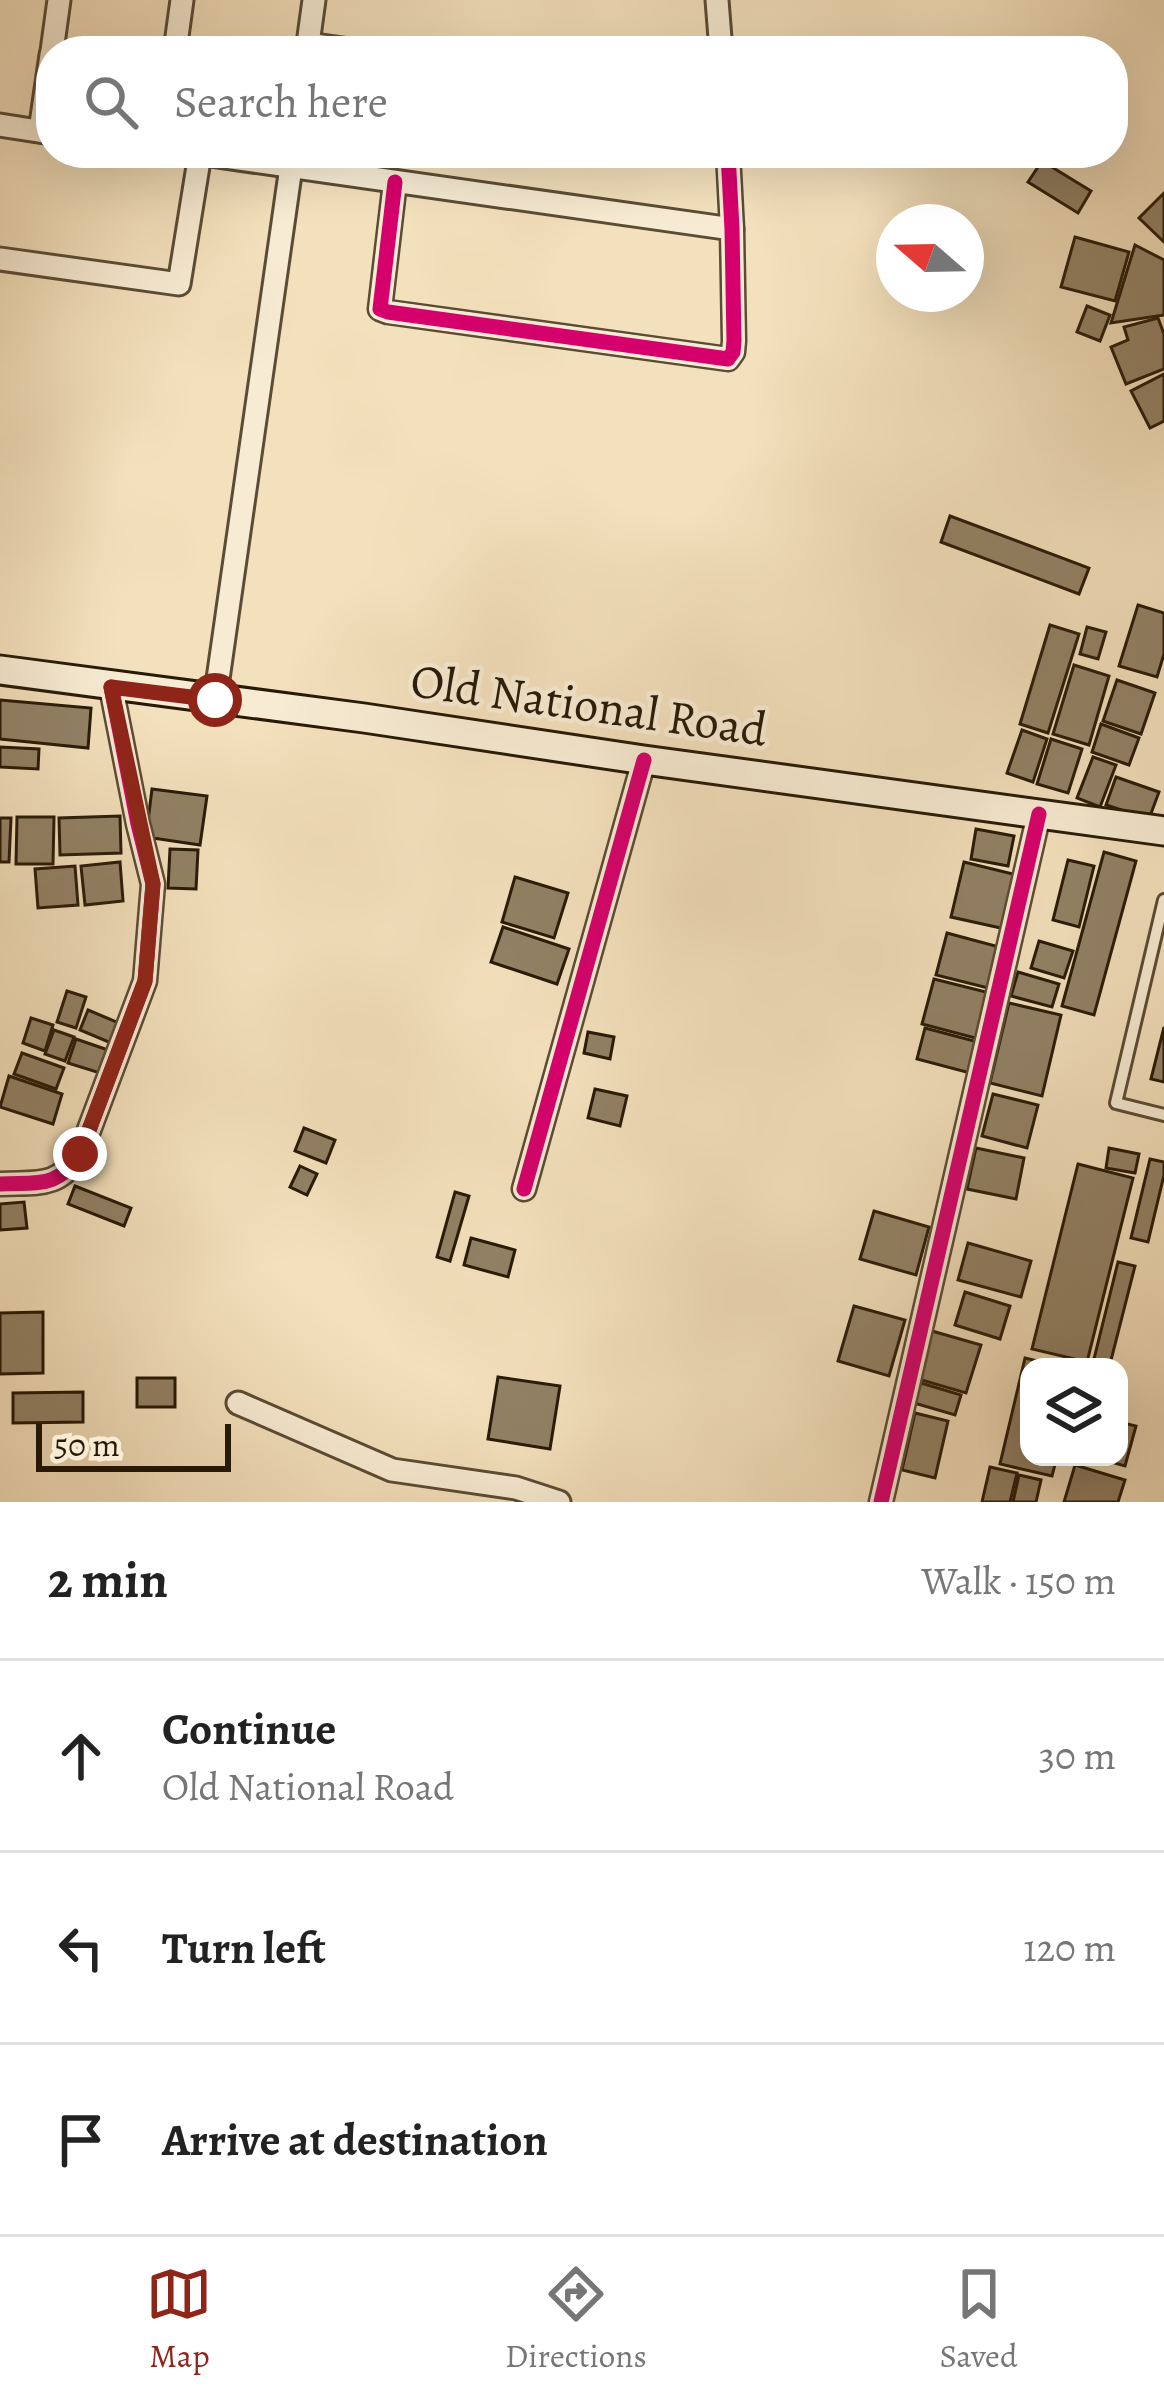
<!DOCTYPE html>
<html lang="en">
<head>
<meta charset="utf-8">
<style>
	body { margin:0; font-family:Alegreya,serif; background:#f6f6f6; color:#222 }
	.controls { position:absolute; right:36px; bottom:36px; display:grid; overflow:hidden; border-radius:24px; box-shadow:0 12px 48px #0002 }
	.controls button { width:108px; height:108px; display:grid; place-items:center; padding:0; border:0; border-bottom:3px solid #e0e0e0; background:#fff; color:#222; font:60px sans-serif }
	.compass { position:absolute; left:876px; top:204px; width:108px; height:108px; border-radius:50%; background:#fff; box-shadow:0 12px 48px #0002; rotate:290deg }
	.scale { position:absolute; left:36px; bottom:30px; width:195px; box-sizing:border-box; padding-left:12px; border:6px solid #281a07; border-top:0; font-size:33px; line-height:42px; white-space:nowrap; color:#281a07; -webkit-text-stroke:9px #f7ebd3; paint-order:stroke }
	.stop { position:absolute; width:36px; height:36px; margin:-27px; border:9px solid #8f2418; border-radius:50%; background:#fff }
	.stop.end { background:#8f2418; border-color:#fff; box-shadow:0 3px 12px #0008 }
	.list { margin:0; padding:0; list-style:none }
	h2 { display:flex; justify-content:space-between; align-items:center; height:156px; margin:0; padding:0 48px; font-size:51px }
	h2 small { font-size:39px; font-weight:400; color:#767676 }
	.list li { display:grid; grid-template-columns:78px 1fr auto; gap:36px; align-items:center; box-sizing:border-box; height:192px; padding:0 48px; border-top:3px solid #e0e0e0 }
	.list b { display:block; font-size:45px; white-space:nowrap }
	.list p { margin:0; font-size:39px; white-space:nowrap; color:#767676 }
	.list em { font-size:39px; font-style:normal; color:#767676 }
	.icon { flex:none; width:66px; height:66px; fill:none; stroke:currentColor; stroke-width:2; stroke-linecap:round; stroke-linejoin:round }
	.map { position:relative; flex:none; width:1164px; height:1502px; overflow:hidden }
	.search { position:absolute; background:#fff; box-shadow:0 12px 48px #0002; left:36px; right:36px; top:36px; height:132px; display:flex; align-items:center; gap:30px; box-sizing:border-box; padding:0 42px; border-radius:48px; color:#767676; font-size:45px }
	.sheet { height:732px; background:#fff }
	nav { display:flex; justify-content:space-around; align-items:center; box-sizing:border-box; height:168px; border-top:3px solid #e0e0e0; background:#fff; font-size:33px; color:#767676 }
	nav a { display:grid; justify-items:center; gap:6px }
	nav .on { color:#8f2418 }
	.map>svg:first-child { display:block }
</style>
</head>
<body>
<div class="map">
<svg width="1164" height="1502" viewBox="0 0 1164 1502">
	<rect width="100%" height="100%" fill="#f3e0bc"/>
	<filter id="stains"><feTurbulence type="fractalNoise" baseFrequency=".00167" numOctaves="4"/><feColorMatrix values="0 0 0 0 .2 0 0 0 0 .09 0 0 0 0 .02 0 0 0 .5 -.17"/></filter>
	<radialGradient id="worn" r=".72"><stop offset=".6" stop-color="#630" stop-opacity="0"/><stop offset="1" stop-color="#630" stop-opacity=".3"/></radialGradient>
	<g fill="#928165" stroke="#281a07" stroke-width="3">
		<polygon points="1042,161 1091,191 1078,213 1028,182"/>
		<polygon points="1164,193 1164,242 1139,218"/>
		<polygon points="1075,237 1129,252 1115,301 1061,287"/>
		<polygon points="1135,245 1164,260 1164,315 1111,323"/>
		<polygon points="1087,306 1110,315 1100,341 1077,332"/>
		<polygon points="1158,318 1164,334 1164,369 1126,384 1111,347 1128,340 1124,327"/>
		<polygon points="1164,374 1164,421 1150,428 1131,391"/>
		<polygon points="950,516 1089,568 1079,594 941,542"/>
		<polygon points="1138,605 1164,613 1164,654 1157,677 1119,666"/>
		<polygon points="1050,625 1079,634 1048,733 1020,724"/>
		<polygon points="1087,627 1106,632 1098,659 1080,654"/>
		<polygon points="1074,665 1109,676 1089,745 1053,734"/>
		<polygon points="1117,680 1155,693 1141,734 1103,721"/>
		<polygon points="0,700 91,708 88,748 0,739"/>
		<polygon points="1101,724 1139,738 1129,765 1092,752"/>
		<polygon points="1022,730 1047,739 1033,782 1007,773"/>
		<polygon points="1051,739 1082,749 1068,793 1037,784"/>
		<polygon points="0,747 39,749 38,769 0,767"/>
		<polygon points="1093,757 1116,765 1100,807 1077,798"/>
		<polygon points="1116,777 1159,792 1149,819 1106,805"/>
		<polygon points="152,789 207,796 200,845 146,837"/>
		<polygon points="120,816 121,853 60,855 59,818"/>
		<polygon points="17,817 54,817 53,864 16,864"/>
		<polygon points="0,818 11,818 9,862 0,862"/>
		<polygon points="976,829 1014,836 1008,866 971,859"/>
		<polygon points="170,849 198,850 196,889 168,888"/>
		<polygon points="1104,852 1136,861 1094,1015 1062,1006"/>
		<polygon points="1068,860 1094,866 1079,927 1053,920"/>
		<polygon points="120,862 123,901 85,905 81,866"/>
		<polygon points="964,862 1017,875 1005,929 951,917"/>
		<polygon points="75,866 78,905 38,908 35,869"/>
		<polygon points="515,877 568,893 554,938 502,922"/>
		<polygon points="503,927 569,949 557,984 491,962"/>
		<polygon points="947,933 1003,948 992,989 936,975"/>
		<polygon points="1039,941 1073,951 1064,978 1031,968"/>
		<polygon points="1018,972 1059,984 1052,1007 1011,996"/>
		<polygon points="934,979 990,993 979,1039 922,1024"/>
		<polygon points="67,991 86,997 76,1028 57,1022"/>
		<polygon points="1009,1003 1061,1015 1042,1096 990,1083"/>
		<polygon points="88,1010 119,1023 111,1043 80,1030"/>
		<polygon points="31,1018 53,1025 45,1051 23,1043"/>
		<polygon points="1164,1027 1164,1082 1151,1079"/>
		<polygon points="925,1028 978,1042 970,1073 917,1059"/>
		<polygon points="54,1030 74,1037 65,1061 45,1054"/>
		<polygon points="588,1032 614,1037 610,1059 584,1053"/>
		<polygon points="76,1039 111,1051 103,1074 68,1063"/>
		<polygon points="22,1053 64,1068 56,1089 14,1074"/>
		<polygon points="9,1076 62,1094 53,1124 0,1107"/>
		<polygon points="595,1089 627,1096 620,1126 588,1118"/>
		<polygon points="993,1094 1038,1105 1027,1148 982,1136"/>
		<polygon points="304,1128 335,1140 326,1163 295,1151"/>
		<polygon points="976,1148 1024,1158 1016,1199 967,1189"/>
		<polygon points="1109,1148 1139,1154 1135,1173 1106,1168"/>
		<polygon points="1150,1159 1164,1162 1164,1175 1148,1242 1131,1238"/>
		<polygon points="1078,1164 1133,1178 1087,1362 1032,1349"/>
		<polygon points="300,1166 317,1174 307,1195 290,1187"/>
		<polygon points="75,1186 131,1208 124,1226 68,1204"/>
		<polygon points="455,1192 469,1196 450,1261 437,1257"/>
		<polygon points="24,1202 27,1228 0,1230 0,1204"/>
		<polygon points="874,1211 929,1227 916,1275 860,1259"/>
		<polygon points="471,1238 515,1250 508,1277 464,1265"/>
		<polygon points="968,1243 1031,1261 1021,1297 958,1280"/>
		<polygon points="1118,1262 1135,1266 1110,1364 1094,1359"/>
		<polygon points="965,1292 1010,1306 1000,1339 955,1325"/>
		<polygon points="854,1306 905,1320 889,1376 838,1361"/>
		<polygon points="43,1312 43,1373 0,1374 0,1313"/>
		<polygon points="932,1331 981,1345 966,1393 918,1379"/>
		<polygon points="1025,1358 1062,1367 1029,1367 1029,1457 1057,1457 1052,1476 1000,1464"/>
		<polygon points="498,1377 560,1386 550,1449 488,1439"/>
		<rect x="137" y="1378" width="38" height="29"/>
		<polygon points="921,1383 961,1395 955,1415 914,1403"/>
		<polygon points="83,1392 83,1422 13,1423 13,1393"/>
		<polygon points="915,1413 948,1421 935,1478 902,1470"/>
		<polygon points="1119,1422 1136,1426 1125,1466 1093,1457 1119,1457"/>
		<polygon points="1075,1465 1125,1480 1118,1502 1064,1502"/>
		<polygon points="990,1467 1017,1473 1010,1502 982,1502"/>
		<polygon points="1019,1475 1041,1480 1036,1502 1013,1502"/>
	</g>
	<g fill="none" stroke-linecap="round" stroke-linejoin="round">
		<g stroke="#5b4c34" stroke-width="16">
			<polyline id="lane" points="1164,900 1116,1103 1164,1115"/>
		</g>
		<g stroke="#5b4c34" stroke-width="27">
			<g id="street">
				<polyline points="717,0 721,51"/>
				<polyline points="308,44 357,51"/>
				<polyline points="52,51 59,0"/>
				<polyline points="175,51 182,0"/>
				<polyline points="307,51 314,0"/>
				<polyline points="0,125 51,133"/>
				<polyline points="40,131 51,55"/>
				<polyline points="196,153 732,229"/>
				<polyline points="395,182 380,309 388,312 728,359 733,352 734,341 732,229 728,153"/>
				<polyline points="0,259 179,284 200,154"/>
				<polyline points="215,700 293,153"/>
				<path d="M0 1184C38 1182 57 1189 80 1154L145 981 153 884 138 824 111 687"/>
				<polyline points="524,1189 644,760"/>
				<polyline points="238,1403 392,1470 516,1488 559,1502"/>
				<polyline points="881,1502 1039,814"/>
			</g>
		</g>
		<g stroke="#281a07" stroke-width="33">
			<polyline id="secondary" points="0,670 364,718 644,760 1164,831"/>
		</g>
		<use href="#lane" stroke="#f7ebd3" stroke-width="10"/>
		<use href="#street" stroke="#f7ebd3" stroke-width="21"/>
		<use href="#secondary" stroke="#f7ebd3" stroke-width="27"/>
		<g stroke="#f7ebd3" stroke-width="22">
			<g id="cycleway">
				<polyline points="395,182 380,309 388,312 728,359 733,352 734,341 732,229 728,153"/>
				<path d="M0 1184C38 1182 57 1189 80 1154L145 981 153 884 138 824 111 687"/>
				<polyline points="524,1189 644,760"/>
				<polyline points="881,1502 1039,814"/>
			</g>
		</g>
		<use href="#cycleway" stroke="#d6006c" stroke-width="15"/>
	</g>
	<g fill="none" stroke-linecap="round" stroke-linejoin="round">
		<polyline stroke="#8f2418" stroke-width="15" points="80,1154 145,981 153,884 111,687 215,700"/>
	</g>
	<g text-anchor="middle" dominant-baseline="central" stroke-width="9" stroke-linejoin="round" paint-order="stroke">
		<g font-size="48" fill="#281a07" stroke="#f7ebd3">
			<text transform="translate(589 705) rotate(8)">Old National Road</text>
		</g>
	</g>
	<rect width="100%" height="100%" filter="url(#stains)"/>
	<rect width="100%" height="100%" fill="url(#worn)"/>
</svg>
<div class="controls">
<button><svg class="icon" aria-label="layers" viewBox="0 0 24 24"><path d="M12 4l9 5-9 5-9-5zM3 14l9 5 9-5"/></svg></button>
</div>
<svg class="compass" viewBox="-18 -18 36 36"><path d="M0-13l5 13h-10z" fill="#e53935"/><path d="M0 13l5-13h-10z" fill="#767676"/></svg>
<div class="scale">50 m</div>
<div class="stop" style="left:215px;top:700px"></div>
<div class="stop end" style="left:80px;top:1154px"></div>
<div class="search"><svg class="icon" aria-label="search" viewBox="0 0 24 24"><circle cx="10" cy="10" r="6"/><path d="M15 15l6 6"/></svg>Search here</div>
</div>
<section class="sheet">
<h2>2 min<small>Walk · 150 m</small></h2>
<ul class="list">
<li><svg class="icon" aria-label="ahead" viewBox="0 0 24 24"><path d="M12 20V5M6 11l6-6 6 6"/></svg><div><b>Continue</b><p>Old National Road</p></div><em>30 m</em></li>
<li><svg class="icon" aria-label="left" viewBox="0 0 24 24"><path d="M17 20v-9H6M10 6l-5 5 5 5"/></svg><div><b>Turn left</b></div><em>120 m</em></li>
<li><svg class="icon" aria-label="arrive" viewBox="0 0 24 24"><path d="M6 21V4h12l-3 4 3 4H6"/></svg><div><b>Arrive at destination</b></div></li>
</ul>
</section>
<nav>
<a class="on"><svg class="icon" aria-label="map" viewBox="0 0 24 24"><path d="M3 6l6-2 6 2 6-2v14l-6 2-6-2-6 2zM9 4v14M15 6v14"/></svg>Map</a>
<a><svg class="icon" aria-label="directions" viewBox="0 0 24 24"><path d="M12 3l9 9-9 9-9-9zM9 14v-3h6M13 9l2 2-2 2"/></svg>Directions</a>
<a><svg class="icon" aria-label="saved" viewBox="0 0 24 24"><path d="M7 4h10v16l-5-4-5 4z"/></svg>Saved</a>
</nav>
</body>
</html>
